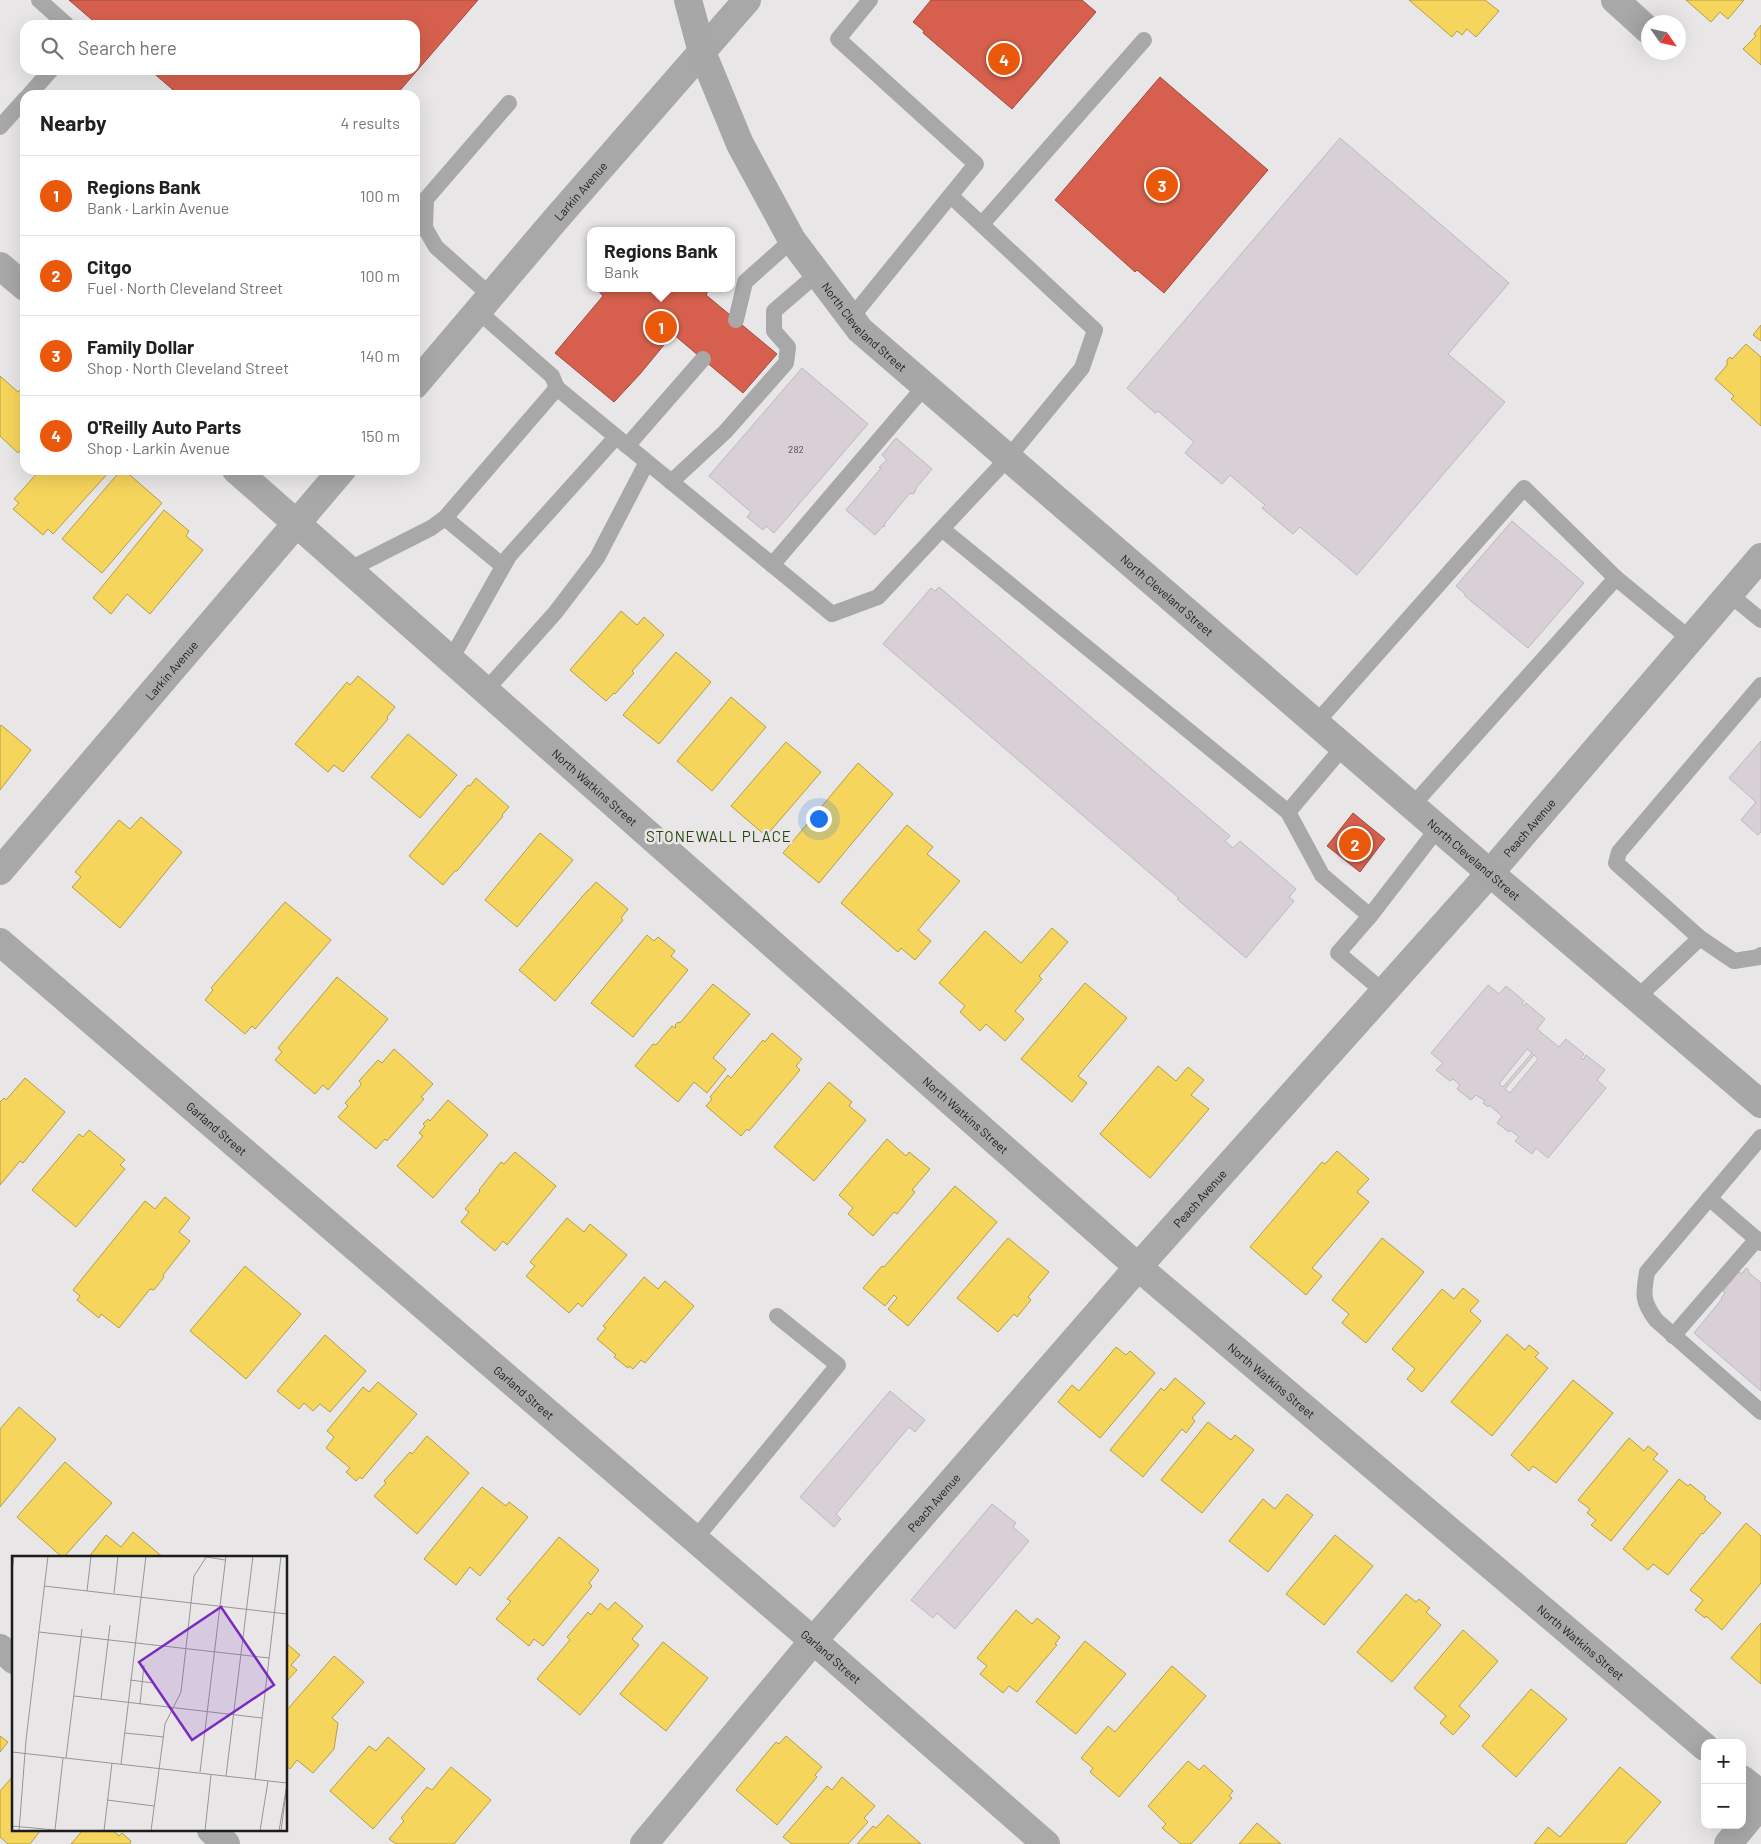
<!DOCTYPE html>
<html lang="en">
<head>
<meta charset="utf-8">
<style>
	body { margin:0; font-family:Barlow,sans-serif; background:#f6f6f6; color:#202124 }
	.controls { position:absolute; right:15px; bottom:15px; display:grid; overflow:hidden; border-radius:10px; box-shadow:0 5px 20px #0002 }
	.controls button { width:45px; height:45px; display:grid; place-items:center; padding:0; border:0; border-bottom:1px solid #e0e0e0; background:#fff; color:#202124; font:25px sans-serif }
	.compass { position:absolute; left:1641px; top:15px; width:45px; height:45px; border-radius:50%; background:#fff; box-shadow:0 5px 20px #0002; rotate:124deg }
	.you { position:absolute; left:818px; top:818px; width:18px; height:18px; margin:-12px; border:4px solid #fff; border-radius:50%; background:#1a73e8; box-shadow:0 0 0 8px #1a73e833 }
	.badge { display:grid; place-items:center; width:32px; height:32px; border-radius:50%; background:#ea580c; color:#fff; font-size:16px; font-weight:700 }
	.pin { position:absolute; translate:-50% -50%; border:2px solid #fff; box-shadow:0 1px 5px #0006 }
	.popup { position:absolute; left:587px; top:227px; width:148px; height:65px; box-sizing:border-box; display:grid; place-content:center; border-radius:10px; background:#fff; filter:drop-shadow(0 1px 4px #0005); font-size:16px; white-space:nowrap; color:#757577 }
	.popup b { font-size:19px; color:#202124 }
	.popup::after { content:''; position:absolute; left:50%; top:100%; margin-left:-10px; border:10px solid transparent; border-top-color:#fff }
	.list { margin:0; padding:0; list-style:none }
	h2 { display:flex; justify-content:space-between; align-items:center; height:65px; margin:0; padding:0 20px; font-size:21px }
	h2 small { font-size:16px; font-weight:400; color:#757577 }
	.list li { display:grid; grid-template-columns:32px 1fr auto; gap:15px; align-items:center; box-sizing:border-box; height:80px; padding:0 20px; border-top:1px solid #e0e0e0 }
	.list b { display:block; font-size:19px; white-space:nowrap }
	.list p { margin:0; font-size:16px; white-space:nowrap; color:#757577 }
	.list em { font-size:16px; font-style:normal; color:#757577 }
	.icon { flex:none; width:28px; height:28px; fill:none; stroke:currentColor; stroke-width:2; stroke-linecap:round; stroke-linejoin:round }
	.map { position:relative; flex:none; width:1761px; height:1844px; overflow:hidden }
	.search { position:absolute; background:#fff; box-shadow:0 5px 20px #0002; left:20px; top:20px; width:400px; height:55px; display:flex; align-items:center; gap:12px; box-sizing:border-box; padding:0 18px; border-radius:15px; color:#757577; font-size:19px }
	.panel { position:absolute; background:#fff; box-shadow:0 5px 20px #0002; left:20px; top:90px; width:400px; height:385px; border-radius:15px }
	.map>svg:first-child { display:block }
</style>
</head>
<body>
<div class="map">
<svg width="1761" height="1844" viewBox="0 0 1761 1844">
	<rect width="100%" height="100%" fill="#e8e6e7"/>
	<g fill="#f6d55c" stroke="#b59e49">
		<polygon points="1409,0 1485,0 1499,11 1476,37 1467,29 1462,35 1457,31 1452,37"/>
		<polygon points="1686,0 1744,0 1728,19 1720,12 1711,22"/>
		<polygon points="1761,25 1761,65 1743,49 1756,36 1754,34"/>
		<polygon points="1761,325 1761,341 1753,335"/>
		<polygon points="1746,344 1761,357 1761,426 1731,399 1734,396 1715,379 1727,365 1727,360 1730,357 1732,359"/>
		<polygon points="0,376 18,392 25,384 25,451 22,448 18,453 0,436"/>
		<polygon points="40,470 106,470 109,472 53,534 48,529 43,535 13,509 19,503 14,499"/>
		<polygon points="121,470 124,470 162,503 102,573 62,539"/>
		<polygon points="164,510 189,531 186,536 203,550 150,614 127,594 111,614 93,598"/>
		<polygon points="621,611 637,625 644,617 664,635 632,671 634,673 615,694 614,693 606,701 570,670"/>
		<polygon points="676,652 711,682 659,744 623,715"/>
		<polygon points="358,676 395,707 387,717 388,719 343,772 334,765 328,772 295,744 347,682 350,685"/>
		<polygon points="731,697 766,727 712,791 677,761"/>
		<polygon points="1,725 31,750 0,790 0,726"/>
		<polygon points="408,734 457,775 420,818 371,777"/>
		<polygon points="786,742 821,772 766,836 731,806"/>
		<polygon points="858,763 893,794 819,883 783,853"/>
		<polygon points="476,778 509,807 502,815 503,816 457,871 455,871 443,885 409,856 468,785 470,786"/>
		<polygon points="141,817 182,852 120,928 72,887 81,877 75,872 119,820 130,829"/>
		<polygon points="907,825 933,847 927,854 960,881 918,930 931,941 915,960 901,948 898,952 841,903"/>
		<polygon points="540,833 573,860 517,927 485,900"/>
		<polygon points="596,882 628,909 621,918 623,920 555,1001 519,970 588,890 589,890"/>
		<polygon points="285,902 331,940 255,1029 252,1026 245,1034 205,1000 213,990 211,988"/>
		<polygon points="1052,928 1068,942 1039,976 1042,979 1015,1011 1024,1019 1005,1041 986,1024 980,1031 960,1012 965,1006 939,983 985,931 1021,963"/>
		<polygon points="647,935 654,941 658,937 675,951 671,956 688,970 633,1037 591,1003"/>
		<polygon points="337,977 388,1019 328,1090 323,1085 315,1094 275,1060 282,1052 278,1048"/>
		<polygon points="1085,983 1127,1018 1078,1076 1087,1083 1072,1102 1021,1059"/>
		<polygon points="713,984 750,1014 713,1058 726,1069 707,1093 694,1082 678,1102 635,1066 653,1044 656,1045 672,1026 675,1028 676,1027 675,1025 678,1022 680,1023"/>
		<polygon points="772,1033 802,1059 796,1066 800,1070 749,1131 747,1129 741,1136 706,1106 712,1099 710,1097 728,1075 731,1078 763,1040 765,1042"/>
		<polygon points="394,1049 433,1084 421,1097 424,1099 387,1141 385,1139 376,1149 338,1117 348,1106 345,1103 361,1085 361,1083 359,1081 378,1060 382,1063"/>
		<polygon points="1158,1066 1176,1081 1188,1067 1204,1080 1191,1095 1209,1109 1150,1178 1100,1134"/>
		<polygon points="25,1078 65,1112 23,1163 20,1161 0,1185 0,1102 4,1098 6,1100"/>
		<polygon points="829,1082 852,1102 849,1106 866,1120 814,1181 774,1147"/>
		<polygon points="448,1100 488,1135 433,1198 397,1166 423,1136 419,1133 425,1126 423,1124 428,1119 430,1121"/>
		<polygon points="89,1130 125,1160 120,1165 125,1169 76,1227 32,1190 79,1134 83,1137"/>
		<polygon points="887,1139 906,1156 909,1152 930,1169 912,1190 915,1192 897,1214 894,1212 873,1236 848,1214 853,1208 839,1195"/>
		<polygon points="1337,1151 1369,1179 1357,1192 1369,1202 1312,1268 1322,1276 1306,1295 1250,1247 1322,1162 1325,1164"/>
		<polygon points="515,1152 556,1186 507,1245 503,1241 495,1251 461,1222 469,1212 465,1209 480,1191 479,1190 501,1162 504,1164"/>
		<polygon points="955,1186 997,1222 908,1326 888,1309 897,1298 894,1295 885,1306 863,1288 882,1266 884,1267"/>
		<polygon points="165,1197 190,1218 179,1232 190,1241 163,1275 164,1277 154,1290 150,1289 119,1328 101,1314 99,1318 77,1300 80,1296 73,1290 145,1201 155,1209"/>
		<polygon points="567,1218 584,1232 590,1224 627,1255 582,1307 578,1303 569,1313 526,1276 535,1266 530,1262"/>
		<polygon points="1008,1238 1049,1272 1028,1297 1031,1300 1017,1317 1014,1314 998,1332 957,1298"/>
		<polygon points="1382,1238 1424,1272 1366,1343 1342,1323 1349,1314 1332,1300"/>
		<polygon points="245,1266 301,1314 246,1379 190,1331"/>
		<polygon points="644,1277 658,1289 665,1281 694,1306 645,1363 641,1360 633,1369 629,1366 628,1368 614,1357 616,1355 597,1339 606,1328 603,1326"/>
		<polygon points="1463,1288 1479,1301 1470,1311 1481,1321 1422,1392 1407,1379 1415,1369 1392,1349 1442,1289 1454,1299"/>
		<polygon points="1507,1334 1525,1350 1529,1345 1539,1353 1535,1357 1548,1368 1492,1436 1451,1402"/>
		<polygon points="325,1335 366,1371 330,1412 320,1404 313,1411 304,1403 299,1409 277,1391"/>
		<polygon points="1116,1347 1126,1355 1130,1351 1155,1373 1100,1438 1058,1402 1072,1385 1079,1391"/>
		<polygon points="1175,1378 1205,1403 1192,1418 1195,1421 1186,1433 1182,1429 1143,1477 1110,1450 1161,1388 1164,1391"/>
		<polygon points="1573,1380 1613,1413 1556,1483 1533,1466 1529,1471 1511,1455"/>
		<polygon points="378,1382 417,1414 362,1479 360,1477 356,1481 346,1472 350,1468 326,1448 334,1437 327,1431 363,1387 369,1392"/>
		<polygon points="19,1407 56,1439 0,1507 0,1429"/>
		<polygon points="1208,1422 1231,1440 1235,1435 1254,1450 1202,1513 1161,1480"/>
		<polygon points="427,1436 469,1473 417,1534 374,1496 386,1483 384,1481 410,1452 412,1454"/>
		<polygon points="1629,1438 1644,1451 1648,1446 1658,1454 1653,1459 1668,1471 1611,1541 1591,1525 1596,1520 1587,1513 1590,1509 1578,1500"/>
		<polygon points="65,1462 112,1503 63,1558 17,1517"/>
		<polygon points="1679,1479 1688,1486 1690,1484 1706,1497 1704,1499 1721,1513 1703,1534 1702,1533 1668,1575 1653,1564 1648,1570 1623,1549"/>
		<polygon points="482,1487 506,1506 509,1502 528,1517 480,1576 470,1567 456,1585 424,1559"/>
		<polygon points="1287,1494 1313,1515 1268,1572 1229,1541 1263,1499 1275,1509"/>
		<polygon points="1746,1523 1761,1536 1761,1583 1722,1630 1706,1616 1705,1618 1695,1610 1703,1600 1690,1590"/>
		<polygon points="133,1532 164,1558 88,1558 106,1535 121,1547"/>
		<polygon points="1335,1535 1373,1566 1324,1625 1286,1594"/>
		<polygon points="559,1537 599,1570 589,1583 592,1586 543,1646 534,1639 529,1646 496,1619 511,1601 507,1599"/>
		<polygon points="1406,1594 1416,1602 1419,1599 1430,1608 1426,1612 1441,1625 1392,1682 1357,1652"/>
		<polygon points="615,1602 643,1626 632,1639 639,1645 580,1715 537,1679 570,1640 567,1637 588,1612 591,1615 600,1603 608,1610"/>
		<polygon points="1016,1610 1032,1624 1037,1618 1060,1637 1055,1644 1057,1645 1017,1692 1009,1686 1003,1693 980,1674 987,1666 977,1658"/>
		<polygon points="1761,1623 1761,1684 1731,1658"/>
		<polygon points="1463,1630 1498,1661 1459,1706 1470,1716 1453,1735 1440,1723 1446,1716 1414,1688"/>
		<polygon points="1085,1641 1126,1674 1076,1734 1036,1702"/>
		<polygon points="663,1642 708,1678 666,1731 620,1694"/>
		<polygon points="286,1643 300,1655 291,1665 297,1670 286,1682"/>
		<polygon points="334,1656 364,1682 332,1718 338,1723 334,1749 313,1773 297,1760 290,1769 286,1766 286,1711"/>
		<polygon points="1172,1666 1206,1696 1119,1797 1090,1772 1093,1768 1081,1758 1108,1726 1115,1732"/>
		<polygon points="1531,1689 1567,1719 1516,1777 1482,1746"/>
		<polygon points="0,1736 8,1742 0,1752"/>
		<polygon points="786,1736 822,1767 815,1775 817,1777 777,1825 736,1790 776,1742 779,1744"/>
		<polygon points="388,1737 425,1769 373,1829 330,1791 369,1746 376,1751"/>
		<polygon points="1188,1761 1199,1770 1204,1765 1233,1791 1229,1796 1232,1798 1194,1841 1190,1844 1181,1844 1162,1828 1166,1824 1148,1806"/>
		<polygon points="451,1767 491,1800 454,1844 396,1844 389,1839 404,1821 401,1818 427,1787 432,1790"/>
		<polygon points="1620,1767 1661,1802 1625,1844 1534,1844 1548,1827 1560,1837"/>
		<polygon points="14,1775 14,1830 41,1830 30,1844 8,1844 0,1837 0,1791"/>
		<polygon points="842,1777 875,1806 864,1818 868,1822 848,1844 792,1844 783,1837 827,1786 832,1790"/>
		<polygon points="888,1815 921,1844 857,1844 873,1826 876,1828"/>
		<polygon points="1257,1823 1281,1844 1239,1844"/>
		<polygon points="83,1830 112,1830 119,1836 122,1833 131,1841 130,1844 71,1844"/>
	</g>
	<g fill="#d6604d" stroke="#9e4c3f">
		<polygon points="69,0 478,0 396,95 179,95 150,70 415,70 415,25 98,25"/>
		<polygon points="931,0 1082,0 1096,12 1012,109 923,33 924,31 913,22"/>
		<polygon points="1160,77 1268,170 1164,293 1137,270 1135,272 1055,200"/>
		<polygon points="596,288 706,288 708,291 706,295 777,354 743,393 673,334 640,374 614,402 555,353 603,296"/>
		<polygon points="1353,813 1385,839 1360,872 1327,846"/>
	</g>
	<g fill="#d9d0d7" stroke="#bbb9ba" fill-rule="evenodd">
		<polygon points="1340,138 1509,283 1448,354 1505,402 1357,575 1300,527 1293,534 1262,508 1265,505 1230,475 1222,484 1185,453 1194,442 1158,411 1155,413 1127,388"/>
		<polygon points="802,368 868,424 774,533 766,526 763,530 747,517 751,512 709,476"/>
		<polygon points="896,438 932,469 916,488 915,492 913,494 910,493 885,523 884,527 883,526 875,535 846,510 881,468 879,467 887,460 882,455"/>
		<polygon points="1512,521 1584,583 1528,648 1465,596 1465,594 1456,586"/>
		<polygon points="939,587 1230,836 1225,841 1233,848 1240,841 1296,889 1289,897 1294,901 1246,958 1177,899 1179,898 883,644 931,588 935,591"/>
		<polygon points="1761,741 1761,832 1758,835 1741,820 1756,802 1729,778"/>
		<path d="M1488 985 1499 994 1506 986 1524 1001 1522 1004 1524 1006 1526 1003 1545 1019 1537 1029 1559 1047 1566 1039 1584 1054 1581 1058 1583 1060 1586 1055 1605 1070 1597 1080 1606 1088 1548 1158 1536 1148 1532 1154 1515 1141 1519 1137 1510 1130 1509 1132 1497 1123 1502 1116 1489 1105 1488 1107 1483 1103 1485 1101 1476 1095 1471 1100 1457 1089 1460 1085 1453 1079 1450 1081 1436 1070 1443 1063 1431 1053ZM1527 1049 1532 1053 1503 1087 1499 1084ZM1534 1055 1538 1059 1510 1093 1505 1089Z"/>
		<polygon points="1746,1268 1749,1270 1748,1272 1761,1283 1761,1391 1694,1333 1722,1299 1721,1298 1725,1293 1723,1291 1739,1272 1742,1274"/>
		<polygon points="890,1391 925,1420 915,1432 909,1427 836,1514 841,1519 834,1527 800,1497"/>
		<polygon points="992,1504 1016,1523 1013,1527 1029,1541 955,1629 937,1613 933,1618 911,1600"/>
	</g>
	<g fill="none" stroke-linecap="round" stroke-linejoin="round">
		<g stroke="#a8a8a8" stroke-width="16">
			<polyline points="39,0 67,25"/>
			<polyline points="29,95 51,70"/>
			<polyline points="0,127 25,99"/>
			<polyline points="982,224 1144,40"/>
			<polyline points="491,296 436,247 425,228 426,199 509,103"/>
			<polyline points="851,318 976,164 838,39 870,0"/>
			<polyline points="736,320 745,282 792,240"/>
			<polyline points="557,388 832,614 878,597 1008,458 1082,368 1095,330 951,196"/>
			<polyline points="627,446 703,359"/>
			<polyline points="671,482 725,432 786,363 788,347 774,331 774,311 817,274"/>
			<polyline points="445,518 503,566"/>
			<polyline points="942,529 1288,812 1344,746"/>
			<polyline points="772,565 925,386"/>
			<polyline points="350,569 431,528 445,518 557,388 552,376 478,311"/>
			<polyline points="1729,594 1761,620"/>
			<polyline points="451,659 509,556 616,437"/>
			<polyline points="486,690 555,613 597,558 647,462"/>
			<polyline points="1316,723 1524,488 1616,578"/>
			<polyline points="1412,806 1616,578 1690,639"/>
			<polyline points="1288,812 1322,875 1370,916 1438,828"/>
			<polyline points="1370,916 1338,953 1384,992"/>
			<polyline points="1700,938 1734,961 1759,957 1761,955"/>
			<polyline points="1637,998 1700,938 1616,863 1619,852 1761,685"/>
			<path d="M1761 1137 1647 1272C1643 1295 1642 1301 1656 1320L1761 1412"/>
			<polyline points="1709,1198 1761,1243"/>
			<polyline points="1673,1336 1757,1239"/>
			<polyline points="695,1539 838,1365 777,1316"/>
		</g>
		<g stroke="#a8a8a8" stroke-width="28">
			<polyline points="1615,0 1648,30"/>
			<polyline points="0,266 25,287"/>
			<path id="s1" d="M415 385 555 220 747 0"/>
			<path id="s2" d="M236 470 1138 1267 1705 1747"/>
			<path id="s3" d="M0 871 342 470"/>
			<path id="s4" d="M0 942 831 1656 1046 1844"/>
			<polyline points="0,1648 14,1660"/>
			<polyline points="1742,1779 1761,1794"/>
			<polyline points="211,1830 226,1844"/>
			<path id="s5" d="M644 1844 813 1641 1138 1267 1490 873 1761 557"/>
		</g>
		<g stroke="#a7a7a7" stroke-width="28">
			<path id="s6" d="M688 0 702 52 740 144 792 240 860 330 1490 873 1761 1104"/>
			<polyline points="1728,1844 1761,1804"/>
		</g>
	</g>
	<g text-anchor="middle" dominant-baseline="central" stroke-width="5" stroke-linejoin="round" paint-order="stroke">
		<g font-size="10" fill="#4e4b4e">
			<text x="796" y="449">282</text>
		</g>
		<g font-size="12" fill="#1d1c1d" stroke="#e9e5e8">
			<text stroke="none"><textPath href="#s1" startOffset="255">Larkin Avenue</textPath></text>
			<text stroke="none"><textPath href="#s6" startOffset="376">North Cleveland Street</textPath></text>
			<text stroke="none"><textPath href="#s6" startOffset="781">North Cleveland Street</textPath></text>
			<text stroke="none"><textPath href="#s3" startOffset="264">Larkin Avenue</textPath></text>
			<text stroke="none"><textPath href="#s2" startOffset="479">North Watkins Street</textPath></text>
			<text stroke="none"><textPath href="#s5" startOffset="1348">Peach Avenue</textPath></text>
			<text stroke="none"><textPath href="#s6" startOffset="1186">North Cleveland Street</textPath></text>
			<text stroke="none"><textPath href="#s2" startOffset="974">North Watkins Street</textPath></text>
			<text stroke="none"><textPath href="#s4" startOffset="286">Garland Street</textPath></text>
			<text stroke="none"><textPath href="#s5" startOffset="852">Peach Avenue</textPath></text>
			<text stroke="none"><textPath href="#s2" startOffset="1379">North Watkins Street</textPath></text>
			<text stroke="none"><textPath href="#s4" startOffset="691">Garland Street</textPath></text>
			<text stroke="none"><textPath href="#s5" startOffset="448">Peach Avenue</textPath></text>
			<text stroke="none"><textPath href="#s2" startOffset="1784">North Watkins Street</textPath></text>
			<text stroke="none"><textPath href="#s4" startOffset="1096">Garland Street</textPath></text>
		</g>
		<g font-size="15" letter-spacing="1" fill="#224706" stroke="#e9e5e8">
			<text x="719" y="836">STONEWALL PLACE</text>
		</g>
	</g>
	<g transform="translate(12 1556)">
		<rect width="275" height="275" fill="#e8e6e7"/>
		<path fill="none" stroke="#979596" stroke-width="1" d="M189 0 213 4M0 16 2 0M32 30 275 58M75 35 79 0M102 37 106 0M27 76 257 102M0 89V118M118 124 141 127M62 140 250 162M89 143 98 69M128 148 132 109M113 177 152 181M0 196 275 227M54 202 70 73M109 208 134 0M188 216 214 0M214 220 241 0M243 223 269 0M95 244 142 250M0 270 43 274M43 274 51 202M7 275 14 184 36 0M92 275 100 207M139 275 153 168 169 136 182 20 195 0M193 275 199 219M248 275 256 225M267 275 275 228M269 275 275 229"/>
		<path fill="#7b2cbf" fill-opacity="0.15" stroke="#7b2cbf" stroke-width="2.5" d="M209 51 262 129 180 184 127 106Z"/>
		<rect width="275" height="275" fill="none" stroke="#1d1c1d" stroke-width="2.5"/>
	</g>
</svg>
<div class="controls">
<button>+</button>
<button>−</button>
</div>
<svg class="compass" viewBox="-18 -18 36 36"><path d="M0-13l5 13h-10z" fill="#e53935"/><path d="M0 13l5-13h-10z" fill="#757577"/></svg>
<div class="you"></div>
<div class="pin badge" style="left:661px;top:327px">1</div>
<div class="popup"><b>Regions Bank</b>Bank</div>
<div class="pin badge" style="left:1355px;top:844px">2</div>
<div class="pin badge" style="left:1162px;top:185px">3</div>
<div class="pin badge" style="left:1004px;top:59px">4</div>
<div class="search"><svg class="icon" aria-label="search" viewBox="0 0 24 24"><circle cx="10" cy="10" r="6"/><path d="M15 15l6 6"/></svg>Search here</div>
<section class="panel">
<h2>Nearby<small>4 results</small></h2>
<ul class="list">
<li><span class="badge">1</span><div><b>Regions Bank</b><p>Bank · Larkin Avenue</p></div><em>100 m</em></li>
<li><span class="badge">2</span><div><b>Citgo</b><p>Fuel · North Cleveland Street</p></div><em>100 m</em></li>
<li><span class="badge">3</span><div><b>Family Dollar</b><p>Shop · North Cleveland Street</p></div><em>140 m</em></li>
<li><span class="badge">4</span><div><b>O'Reilly Auto Parts</b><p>Shop · Larkin Avenue</p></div><em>150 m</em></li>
</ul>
</section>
</div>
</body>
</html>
